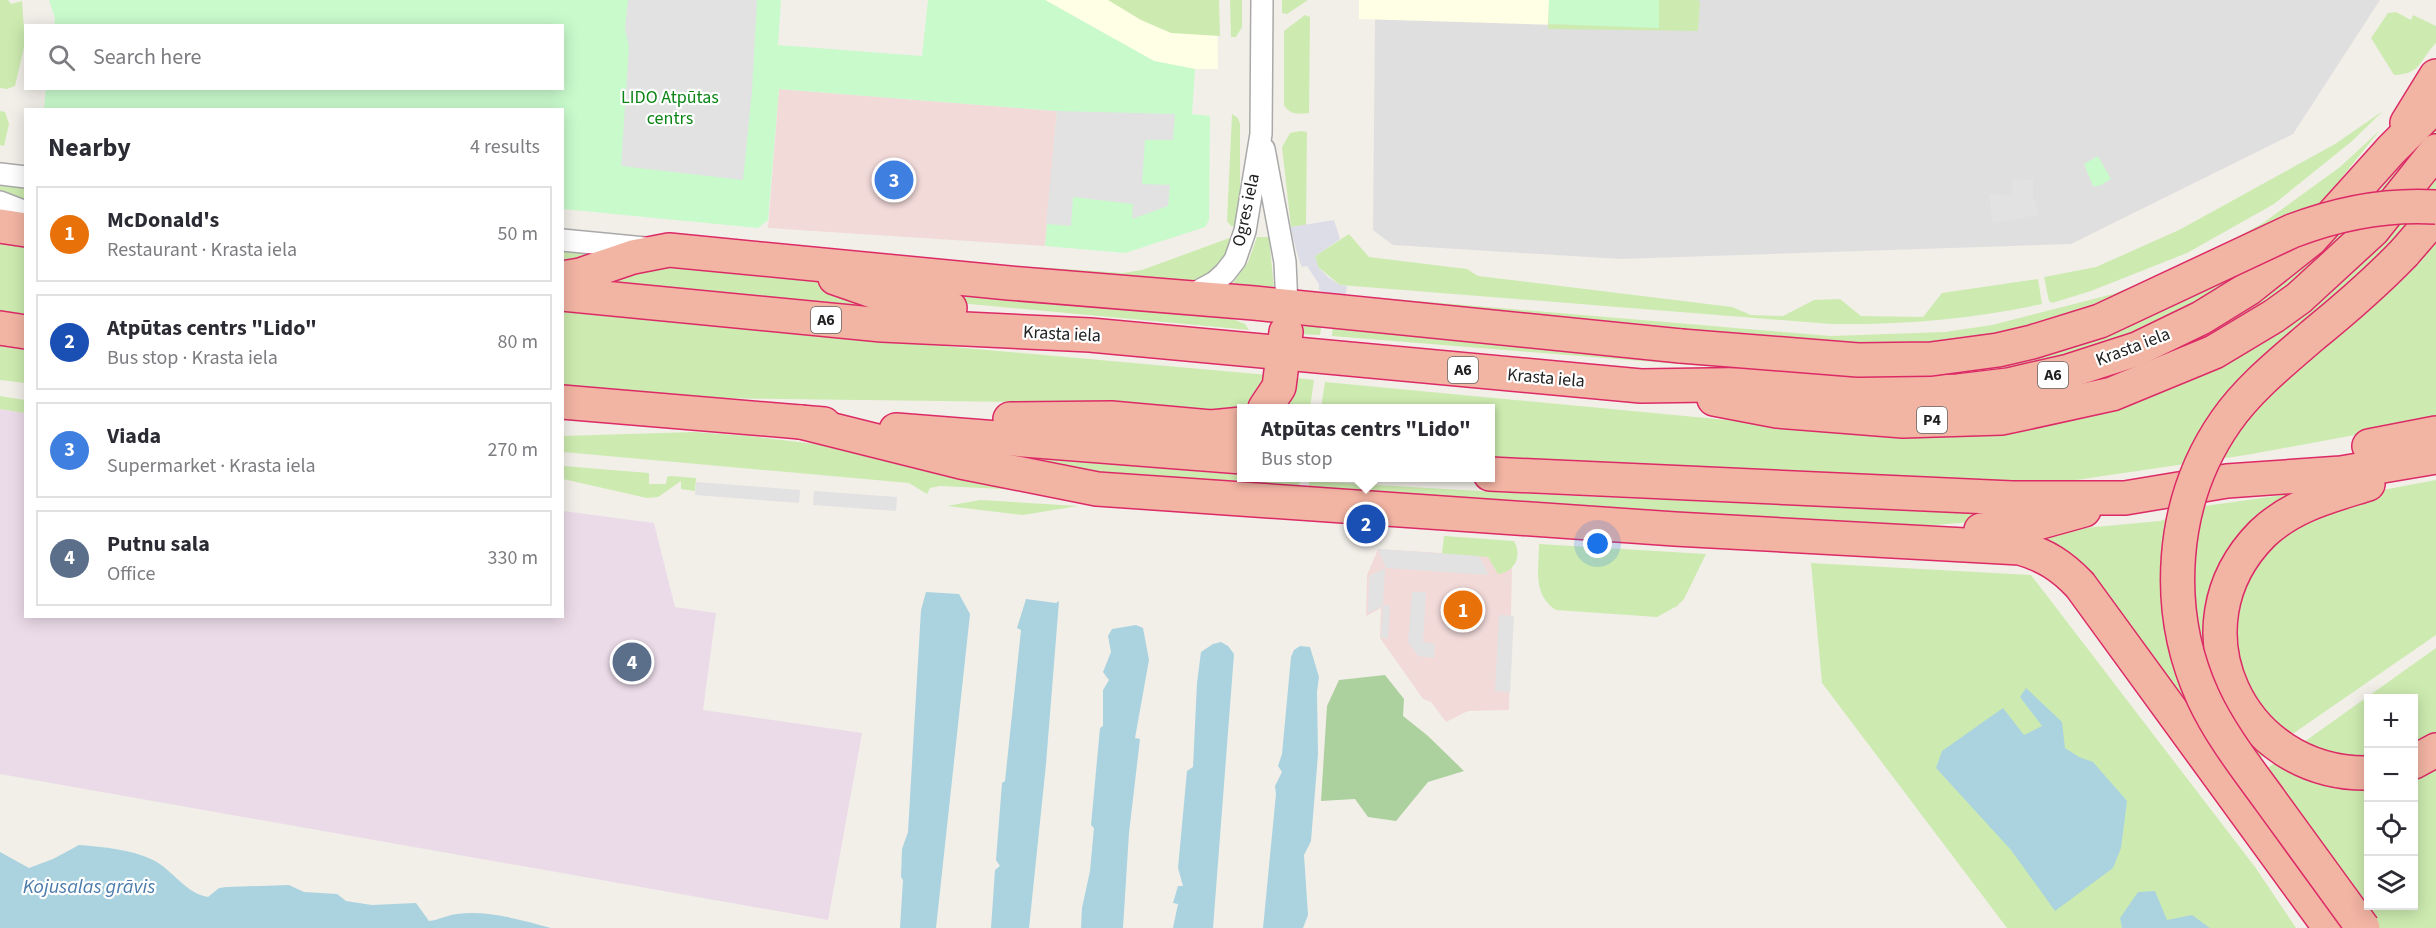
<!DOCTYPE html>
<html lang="en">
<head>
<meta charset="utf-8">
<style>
	body { margin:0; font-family:"Source Sans 3",sans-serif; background:#f2f2f3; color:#2b2b33 }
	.controls { position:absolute; right:18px; bottom:18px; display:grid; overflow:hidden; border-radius:0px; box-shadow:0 3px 15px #0003 }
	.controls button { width:54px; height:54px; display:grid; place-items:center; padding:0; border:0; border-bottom:2px solid #e1e1e2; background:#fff; color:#2b2b33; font:30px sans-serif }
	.you { position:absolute; left:1598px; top:544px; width:21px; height:21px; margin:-15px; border:4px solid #fff; border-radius:50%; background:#1a73e8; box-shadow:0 0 0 9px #1a73e833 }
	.badge { display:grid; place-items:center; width:39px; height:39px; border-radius:50%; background:#d40000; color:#fff; font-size:20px; font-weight:700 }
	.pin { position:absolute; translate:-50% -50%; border:3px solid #fff; box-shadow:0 2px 6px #0006 }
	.popup { position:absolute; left:1237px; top:404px; width:258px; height:78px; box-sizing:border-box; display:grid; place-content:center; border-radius:0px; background:#fff; filter:drop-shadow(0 2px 4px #0005); font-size:20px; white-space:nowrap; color:#7c7c81 }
	.popup b { font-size:22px; color:#2b2b33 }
	.popup::after { content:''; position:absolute; left:50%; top:100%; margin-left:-12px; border:12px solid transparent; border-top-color:#fff }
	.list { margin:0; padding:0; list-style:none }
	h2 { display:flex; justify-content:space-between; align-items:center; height:78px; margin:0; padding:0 24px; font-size:26px }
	h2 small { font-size:20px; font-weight:400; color:#7c7c81 }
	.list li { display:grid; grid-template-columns:39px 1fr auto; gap:18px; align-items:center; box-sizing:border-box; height:96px; margin:0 12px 12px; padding:0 12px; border:2px solid #e1e1e2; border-radius:0px }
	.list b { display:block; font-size:22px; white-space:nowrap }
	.list p { margin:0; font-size:20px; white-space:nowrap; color:#7c7c81 }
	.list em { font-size:20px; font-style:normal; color:#7c7c81 }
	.icon { flex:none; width:33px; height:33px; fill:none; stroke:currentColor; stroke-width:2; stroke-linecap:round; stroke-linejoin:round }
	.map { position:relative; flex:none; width:2436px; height:928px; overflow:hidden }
	.search { position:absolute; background:#fff; box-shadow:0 3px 15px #0003; left:24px; top:24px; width:540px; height:66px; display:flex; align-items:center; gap:15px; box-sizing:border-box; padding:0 21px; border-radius:0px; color:#7c7c81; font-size:22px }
	.panel { position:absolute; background:#fff; box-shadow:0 3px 15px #0003; left:24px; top:108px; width:540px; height:510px; border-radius:0px }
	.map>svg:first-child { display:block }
</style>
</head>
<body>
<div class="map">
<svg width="2436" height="928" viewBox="0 0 2436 928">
	<rect width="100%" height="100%" fill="#f2efe9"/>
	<polygon fill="#e0dfdf" points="1659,0 2380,0 2293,134 2071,244 1621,259 1393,245 1373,230 1375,18 1659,28"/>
	<g fill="#f2dad9">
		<polygon points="779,89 1057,111 1045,246 768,228"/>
		<polygon points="1378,549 1489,556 1499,574 1512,568 1509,710 1468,711 1446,722 1431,702 1423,699 1380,638 1381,608 1366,616 1367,575"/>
	</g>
	<polygon fill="#ebdbe8" points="0,409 25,413 26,616 562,616 563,511 654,523 675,607 716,613 703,710 862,733 828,920 0,774"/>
	<g fill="#ffffe5">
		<polygon points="1045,0 1217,0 1218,69 1195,69 1154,61"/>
		<polygon points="1359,0 1659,0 1659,28 1359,19"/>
	</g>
	<g fill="#cdebb0" fill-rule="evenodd">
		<polygon points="0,0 8,0 11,4 22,1 25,43 15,86 7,89 0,88"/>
		<polygon points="1108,0 1219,0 1220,36 1171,33 1141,20"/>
		<polygon points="1230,0 1242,0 1242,27 1236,37 1231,37"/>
		<polygon points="1282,0 1308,0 1287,14 1282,13"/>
		<polygon points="1549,0 1698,0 1700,2 1698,31 1548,29"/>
		<path d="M2396 12 2411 20 2413 15 2436 26V43C2419 60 2422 74 2394 75L2371 38 2388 13Z"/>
		<path d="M1305 15 1310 17 1309 113C1298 114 1290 115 1284 105V31Z"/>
		<polygon points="0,111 5,112 9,124 4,146 0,145"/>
		<polygon points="2383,111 2351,142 2274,204 2187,253 2091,291 2052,303 2049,301 2044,277 2096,267 2179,230 2335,144"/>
		<polygon points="1232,114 1238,118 1240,124 1240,193 1237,227 1231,226 1227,221"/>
		<polygon points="2436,123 2436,420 2246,455 2049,484 1491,458 1490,408 1321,408 1325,382 1738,421 1948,435 2120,378 1956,404 2274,287 2339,234 2368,204"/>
		<polygon points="2380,130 2295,236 2261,266 2181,316 2078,357 1961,379 1753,370 1332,336 1333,324 1346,295 1831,336 1945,332 1992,325 2113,294 2164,274 2210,252 2263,223 2340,167"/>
		<polygon points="1301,131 1307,132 1306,225 1291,227 1282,147 1290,133"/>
		<polygon points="0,185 25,188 25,200 0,192"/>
		<path d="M1349 234 1369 257 1467 269 1478 276 1732 307 1751 315 1783 316 1814 300 1840 299 1861 316 1923 317 1942 293 2038 279 2042 304C1972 319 1903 325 1831 324L1340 285 1318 267 1315 256Z"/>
		<path d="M1235 236C1216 293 1172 285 1123 280 1098 277 1073 275 1048 272L1037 267 1123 273 1142 270Z"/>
		<polygon points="1257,237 1269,237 1274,289 1231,286 1248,262"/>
		<polygon points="0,241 25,245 25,314 0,311"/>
		<polygon points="563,251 598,254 563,266"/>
		<polygon points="649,263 794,274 884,304 881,307 595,282"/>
		<polygon points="870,282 1225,316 1245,324 1249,330 959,303"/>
		<polygon points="562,312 1268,375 1251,402 1235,412 1198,416 1024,402 707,398 563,386"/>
		<polygon points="1296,321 1322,323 1320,335 1297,334"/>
		<polygon points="0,346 25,350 25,383 0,380"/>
		<polygon points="1297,378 1314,380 1310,408 1284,408 1293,393"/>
		<polygon points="0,396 25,400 25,413 0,409"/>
		<polygon points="695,432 749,436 831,446 1022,490 940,486 930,488 927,494 909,483 563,452 562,436"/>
		<polygon points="964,452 1241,475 1242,478 1300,480 1298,492 1095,478"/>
		<polygon points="563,466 649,473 649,484 666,484 667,477 670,476 696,478 695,491 681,489 681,481 658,497 647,498 563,479"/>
		<polygon points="2436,480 2436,635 2291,735 2234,778 2117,616 2009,535 2160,521 2205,506 2304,492 2238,545 2237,666 2238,592 2274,538 2372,492"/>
		<polygon points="1309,481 1531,494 2019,515 2020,518 1922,526 1309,493"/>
		<polygon points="980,500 1078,506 1023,515 947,506"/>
		<path d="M1444 536 1514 541C1522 555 1516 572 1498 574L1488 557 1442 554Z"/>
		<path d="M1539 544 1706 554 1684 599 1677 606 1657 617 1556 610C1532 594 1539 570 1539 544Z"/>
		<polygon points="1811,563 2031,575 2255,867 2296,928 2007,928 1822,683"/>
		<path d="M2436 648V928H2344L2242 786ZM2368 698H2414V906H2368Z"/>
	</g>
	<polygon fill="#add19e" points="1385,675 1404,699 1403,716 1428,736 1464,771 1428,782 1396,821 1368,817 1355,799 1321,801 1327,706 1339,680"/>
	<g fill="#c8facc">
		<polygon points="49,0 781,0 778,45 922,56 928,0 1045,0 1154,61 1195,69 1192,114 1210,116 1209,220 1205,227 1125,253 1045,246 1057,111 779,89 768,220 758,228 563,209 562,110 44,110 46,88 562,88 562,26 54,26 55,18"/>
		<polygon points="1549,0 1659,0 1659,28 1549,24"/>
		<polygon points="2098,156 2111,179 2099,186 2093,186 2084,164"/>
	</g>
	<g fill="#e2e2e2">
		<polygon points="628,0 757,0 752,91 743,180 621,166 629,47 625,29"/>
		<polygon points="1057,111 1175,114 1173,140 1145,140 1142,184 1170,185 1168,206 1132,219 1133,204 1073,197 1071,226 1046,224"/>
		<polygon points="2012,179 2033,180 2033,195 2039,215 1993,223 1989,194 2011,195"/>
		<polygon points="696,482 800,490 799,503 695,495"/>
		<polygon points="814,491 897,497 896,511 813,505"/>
		<polygon points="1378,549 1479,556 1489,575 1386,568"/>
		<polygon points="1385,568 1383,605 1390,606 1388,638 1381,638 1383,606 1368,613 1369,576"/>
		<polygon points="1412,592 1426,592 1423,642 1435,644 1434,658 1418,656 1408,642"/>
		<polygon points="1499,615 1514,616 1510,692 1495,691"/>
	</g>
	<polygon fill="#dddde8" points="1334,220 1340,239 1315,256 1318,267 1328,277 1340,285 1347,286 1345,300 1319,290 1319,284 1307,266 1302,267 1300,263 1292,234 1291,227"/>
	<g fill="#aad3df">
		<polygon points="926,592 959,594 970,614 936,928 900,928 903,880 901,877 902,849 908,832 921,610"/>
		<polygon points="1026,599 1056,603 1059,601 1046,764 1029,928 991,928 995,870 1000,866 996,860 1002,783 1005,781 1021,630 1017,628"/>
		<polygon points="1136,625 1143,628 1149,660 1135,738 1140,739 1129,833 1123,928 1081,928 1082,908 1090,871 1094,828 1091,825 1100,728 1103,726 1103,690 1109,680 1103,672 1111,652 1108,636 1112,629"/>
		<polygon points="1221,642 1228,646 1234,654 1213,928 1173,928 1178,904 1173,903 1178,886 1183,886 1178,868 1187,771 1193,767 1197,683 1201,652 1213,644"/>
		<polygon points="1300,646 1310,647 1319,677 1317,692 1318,754 1311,841 1304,855 1308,915 1303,928 1263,928 1276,794 1275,786 1282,772 1278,766 1282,754 1291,657 1294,650"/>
		<polygon points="2026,688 2062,722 2065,748 2079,757 2093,762 2127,801 2121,848 2113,868 2055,911 2011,850 1936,768 1942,751 2003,708 2024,735 2042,726 2020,697"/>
		<path d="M79 845C104 847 130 849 153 860 173 870 185 893 208 897L219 888 227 887 289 885 304 892 337 894 346 901 372 905 416 903 429 921C439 920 447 915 457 914 488 910 521 920 551 928H0V852L29 868 53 859Z"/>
		<polygon points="2155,891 2167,920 2192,915 2210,928 2122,928 2120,918 2138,892"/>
	</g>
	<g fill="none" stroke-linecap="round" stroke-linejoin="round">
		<g stroke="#a9a9a9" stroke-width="24">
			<g id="minor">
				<polyline points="1264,149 1285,262 1287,306"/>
				<polyline points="0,174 26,177"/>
				<polyline points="0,202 26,212"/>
				<polyline points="562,240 645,248"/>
				<polyline points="1189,296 1215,282 1225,273 1235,260 1245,231 1261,134 1262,0"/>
			</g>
		</g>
		<g stroke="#dc2a67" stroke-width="36">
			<g id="trunk">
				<polyline points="2407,123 2436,76"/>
				<polyline points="0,226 26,230"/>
				<polyline points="2404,253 2436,216"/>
				<polyline points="562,278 580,275 633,257 669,250 1009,283 1254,303 1681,346"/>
				<polyline points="835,278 910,304 950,308"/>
				<polyline points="562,294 882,325 1090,335 1641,386 1780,384 1906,393 1958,391 2008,385 2069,371 2137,349 2201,318 2248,289 2311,239 2391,150 2436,105"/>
				<polyline points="0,328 26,332"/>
				<polyline points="1714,399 1777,411 1903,421 2002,418 2112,394 2214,352 2274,316 2299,298 2373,230 2436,151"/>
				<polyline points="562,402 824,424"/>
				<polyline points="1265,408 1279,387 1286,332"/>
				<polyline points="1010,419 1111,418 1211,427 1242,424"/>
				<path d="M801 422 961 462 1097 489 1675 529 2020 548C2045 555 2062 566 2080 585L2330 928"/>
				<polyline points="896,430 1242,457"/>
				<polyline points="2369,446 2436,433"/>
				<polyline points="1490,474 2012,498 2125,498 2227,481 2341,473 2436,457"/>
				<path d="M2368 484C2330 496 2292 505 2262 534 2170 627 2240 775 2368 773"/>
				<polyline points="1981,530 2030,525 2084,510"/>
				<polyline points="2414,762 2436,750"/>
			</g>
		</g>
		<use href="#minor" stroke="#fff" stroke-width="21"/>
		<use href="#trunk" stroke="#f2b4a3" stroke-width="33"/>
		<g stroke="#dc2a67" stroke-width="36" stroke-linecap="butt">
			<g id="trunk-bridge">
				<path d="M1681 346 1858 360 1931 359 1998 350 2032 342 2100 321 2292 231C2339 213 2386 204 2436 207"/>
				<path d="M2363 928C2332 885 2301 842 2270 800 2246 767 2220 734 2203 697 2163 609 2170 501 2226 421 2249 388 2283 361 2313 335 2345 309 2376 282 2404 253"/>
			</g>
		</g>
		<use href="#trunk-bridge" stroke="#f2b4a3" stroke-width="33"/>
	</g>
	<g text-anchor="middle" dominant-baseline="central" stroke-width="4.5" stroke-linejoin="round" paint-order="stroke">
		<g fill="#fff" stroke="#646464" stroke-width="1.5">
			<rect x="811" y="307" width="30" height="26" rx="4.5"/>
			<rect x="1448" y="357" width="30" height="26" rx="4.5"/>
			<rect x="2038" y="362" width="30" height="26" rx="4.5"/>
			<rect x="1917" y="407" width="30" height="26" rx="4.5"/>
		</g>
		<g font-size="16" font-weight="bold" fill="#222">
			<text x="826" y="320">A6</text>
			<text x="1463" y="370">A6</text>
			<text x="2053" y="375">A6</text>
			<text x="1932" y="420">P4</text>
		</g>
		<g font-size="18" fill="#0c8416" stroke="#fff">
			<text x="670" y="97">LIDO Atpūtas<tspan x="670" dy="21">centrs</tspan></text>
		</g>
		<g font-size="18" fill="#222" stroke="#fff">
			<text transform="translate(1246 210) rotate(-78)">Ogres iela</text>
			<text transform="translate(1062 334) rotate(3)">Krasta iela</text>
			<text transform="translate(2133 347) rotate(-21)">Krasta iela</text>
			<text transform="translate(1546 378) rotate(5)">Krasta iela</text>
		</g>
		<g font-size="20" font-style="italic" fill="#4a7aab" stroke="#fff">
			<text x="89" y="887">Kojusalas grāvis</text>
		</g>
	</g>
</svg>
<div class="controls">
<button>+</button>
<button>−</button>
<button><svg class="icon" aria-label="locate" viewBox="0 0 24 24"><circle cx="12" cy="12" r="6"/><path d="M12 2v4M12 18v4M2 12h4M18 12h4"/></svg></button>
<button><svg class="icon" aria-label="layers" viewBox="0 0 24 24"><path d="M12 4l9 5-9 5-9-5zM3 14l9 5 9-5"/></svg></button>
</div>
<div class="you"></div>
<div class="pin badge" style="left:1463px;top:610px;background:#e8710a">1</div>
<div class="pin badge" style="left:1366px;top:524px;background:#1a4fb4">2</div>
<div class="popup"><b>Atpūtas centrs &quot;Lido&quot;</b>Bus stop</div>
<div class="pin badge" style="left:894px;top:180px;background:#3f7fe0">3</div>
<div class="pin badge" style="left:632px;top:662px;background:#5c6f8a">4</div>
<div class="search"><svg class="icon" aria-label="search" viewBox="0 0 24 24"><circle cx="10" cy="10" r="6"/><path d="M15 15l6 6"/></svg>Search here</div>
<section class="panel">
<h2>Nearby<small>4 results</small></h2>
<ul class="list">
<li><span class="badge" style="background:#e8710a">1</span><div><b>McDonald's</b><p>Restaurant · Krasta iela</p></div><em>50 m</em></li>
<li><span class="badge" style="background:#1a4fb4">2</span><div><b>Atpūtas centrs &quot;Lido&quot;</b><p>Bus stop · Krasta iela</p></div><em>80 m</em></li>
<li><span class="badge" style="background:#3f7fe0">3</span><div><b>Viada</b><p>Supermarket · Krasta iela</p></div><em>270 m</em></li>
<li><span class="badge" style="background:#5c6f8a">4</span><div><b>Putnu sala</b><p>Office</p></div><em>330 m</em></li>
</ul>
</section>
</div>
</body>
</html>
